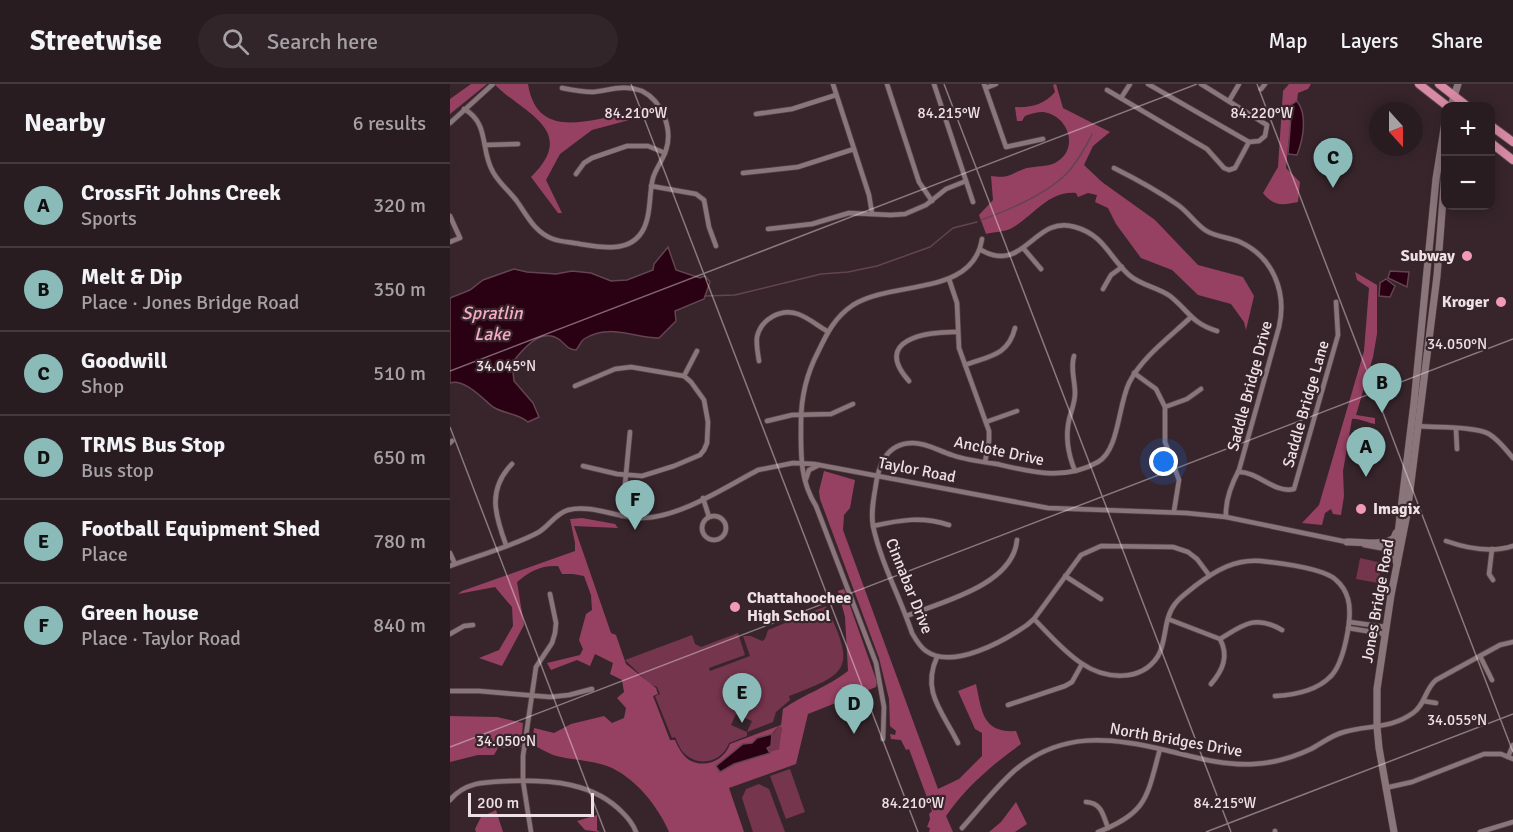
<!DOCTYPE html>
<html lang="en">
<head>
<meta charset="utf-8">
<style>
	body { margin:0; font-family:Signika,sans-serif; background:#312529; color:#f1f3f6 }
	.controls { position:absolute; right:18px; top:18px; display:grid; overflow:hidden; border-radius:12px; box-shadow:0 3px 15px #0003 }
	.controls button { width:54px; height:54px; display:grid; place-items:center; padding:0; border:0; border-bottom:2px solid #453a3e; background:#291c20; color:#f1f3f6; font:30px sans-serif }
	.compass { position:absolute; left:919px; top:18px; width:54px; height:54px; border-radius:50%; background:#291c20; box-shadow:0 3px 15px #0003; rotate:159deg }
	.scale { position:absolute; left:18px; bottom:15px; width:126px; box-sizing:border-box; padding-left:6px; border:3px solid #eee1e5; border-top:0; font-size:16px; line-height:21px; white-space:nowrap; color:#eee1e5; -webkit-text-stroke:4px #37252b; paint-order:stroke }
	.you { position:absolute; left:714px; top:378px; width:21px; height:21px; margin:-15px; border:4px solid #fff; border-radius:50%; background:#1a73e8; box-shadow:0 0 0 9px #1a73e833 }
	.badge { display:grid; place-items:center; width:39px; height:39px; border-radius:50%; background:#8bbbb9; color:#111; font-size:20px; font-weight:700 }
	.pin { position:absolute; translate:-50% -50px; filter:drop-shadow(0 2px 3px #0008) }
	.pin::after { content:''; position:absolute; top:32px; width:21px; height:18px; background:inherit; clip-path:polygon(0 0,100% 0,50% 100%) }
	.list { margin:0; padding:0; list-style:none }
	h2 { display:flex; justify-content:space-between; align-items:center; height:78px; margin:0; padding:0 24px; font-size:26px }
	h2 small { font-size:20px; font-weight:400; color:#a5a1a5 }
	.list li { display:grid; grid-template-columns:39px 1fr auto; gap:18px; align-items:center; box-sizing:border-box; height:84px; padding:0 24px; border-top:2px solid #453a3e }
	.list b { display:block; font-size:22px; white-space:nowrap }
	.list p { margin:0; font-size:20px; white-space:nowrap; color:#a5a1a5 }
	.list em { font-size:20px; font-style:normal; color:#a5a1a5 }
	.icon { flex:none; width:33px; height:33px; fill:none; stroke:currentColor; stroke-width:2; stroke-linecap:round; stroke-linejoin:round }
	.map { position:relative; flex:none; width:1063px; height:748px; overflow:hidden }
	header { display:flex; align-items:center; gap:36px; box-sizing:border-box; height:84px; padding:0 30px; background:#291c20; border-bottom:2px solid #453a3e }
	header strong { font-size:28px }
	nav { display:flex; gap:33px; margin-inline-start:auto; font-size:21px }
	.search { width:420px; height:54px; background:#312529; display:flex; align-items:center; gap:15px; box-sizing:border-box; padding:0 21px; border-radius:33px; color:#a5a1a5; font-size:22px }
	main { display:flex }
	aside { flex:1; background:#291c20 }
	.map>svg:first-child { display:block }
</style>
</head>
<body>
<header>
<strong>Streetwise</strong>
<div class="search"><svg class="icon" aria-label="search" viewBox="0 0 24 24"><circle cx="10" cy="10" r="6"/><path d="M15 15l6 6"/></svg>Search here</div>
<nav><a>Map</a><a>Layers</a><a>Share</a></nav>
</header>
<main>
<aside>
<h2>Nearby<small>6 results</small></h2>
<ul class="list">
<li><span class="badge">A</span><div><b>CrossFit Johns Creek</b><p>Sports</p></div><em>320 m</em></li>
<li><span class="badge">B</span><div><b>Melt &amp; Dip</b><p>Place · Jones Bridge Road</p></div><em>350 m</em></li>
<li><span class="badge">C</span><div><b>Goodwill</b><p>Shop</p></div><em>510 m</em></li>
<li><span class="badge">D</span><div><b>TRMS Bus Stop</b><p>Bus stop</p></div><em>650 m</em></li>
<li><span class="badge">E</span><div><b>Football Equipment Shed</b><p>Place</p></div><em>780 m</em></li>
<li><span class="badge">F</span><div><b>Green house</b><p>Place · Taylor Road</p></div><em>840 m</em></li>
</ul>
</aside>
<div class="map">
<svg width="1063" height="748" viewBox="0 0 1063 748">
	<rect width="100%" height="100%" fill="#37252b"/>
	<g fill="#75354d">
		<polygon points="910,474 932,479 928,499 906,495"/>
		<path d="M376 522C405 583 401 589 339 612L340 616 326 628 323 638 297 648 302 637 286 630 281 641 297 648V652L279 659C273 677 250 684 235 670 230 666 228 659 225 653L222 654 205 612 210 610 207 603 200 600 175 576 242 551 245 560 251 563 288 549 295 571 259 584 260 587 300 572 293 552H301L312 557 315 555 318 546Z"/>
		<polygon points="328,642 332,644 331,663 324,668 320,669 317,664 321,662 321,653"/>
		<polygon points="340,685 355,728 336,735 320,692"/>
		<polygon points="309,700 319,705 335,748 303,748 292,714 296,705"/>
	</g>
	<g fill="#964162" fill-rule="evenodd">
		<polygon points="21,0 37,0 0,30 0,15"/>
		<path d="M44 0H78C87 56 136 36 177 30L183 35 142 46 110 70 96 96 112 129H108L81 93C129 46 74 30 44 0Z"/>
		<path d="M606 0 613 24 660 48 643 62 634 81 652 98 705 136 748 181 793 193 804 212 796 246 794 238 781 220 748 211 722 186 691 174 666 140 658 124 645 118 647 111 638 109 628 113 626 109C598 106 582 134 560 145 553 148 544 148 536 150L529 131 543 116 541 92C560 95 561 89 577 84 586 82 596 83 605 79 630 66 619 31 593 28 587 28 580 30 575 32L572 37H567L565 23C581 24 595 20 605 8L603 1Z"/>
		<path d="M839 0H861L858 5 848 9 847 17 842 20 836 84 850 98 848 118C833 121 824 123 813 109L828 83 833 7Z"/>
		<path d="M905 188 927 201V250L923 273 906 331 925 334V340C917 339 909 334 902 335L893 387 894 412 891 431 883 430 881 425 875 429 872 441 852 439 869 421 914 267 919 204 907 196Z"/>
		<path d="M374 387 405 396 400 424 394 431 393 446 488 705 509 695 532 672V649L525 645 508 607 526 600C532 627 532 649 566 647L571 660C543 680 516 703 496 732L503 748H479L480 744 477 743 480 735 479 730 482 727 459 665 456 666 451 656 441 655 440 650 445 651 446 647 440 642 439 615 429 574 370 415 369 407Z"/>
		<path d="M132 434 165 440 168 444 124 442 161 549 166 551 176 580 206 604 208 610 203 612 220 656H225C228 663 232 671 239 676 255 685 275 676 280 660L331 641 333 625C354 610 378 603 398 587L395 533 388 507 394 505 427 598 426 603 358 630 346 680 279 704 294 748H219C208 722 184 692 157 682 140 676 120 676 103 671 96 668 89 664 82 660L84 644 104 649 121 640 154 632 162 639 174 634 176 624 167 614 174 608 172 596 160 590 163 579 145 570 140 582 127 576 101 586 97 579 130 571 133 565 129 556 136 530 142 526 141 511 134 492 123 490H112L108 482C91 481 80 487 67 498L74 541 52 582 29 574 49 566 63 542 62 523 45 503 8 510 12 507 125 467V459L120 435ZM328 642 332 644 329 665 284 680 269 687 266 682 293 660 302 659 322 650Z"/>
		<polygon points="0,632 47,633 73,639 71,663 48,664 44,671 28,671 0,678"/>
		<polygon points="566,718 577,740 565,748 539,748 551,738"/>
		<polygon points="46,726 53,748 26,748 25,745 31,733"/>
		<polygon points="147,731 147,746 150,748 135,746 127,737"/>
	</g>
	<g fill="#290112" stroke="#644451" stroke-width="1.5">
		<path d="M847 17C858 31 853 56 847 71L838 70 842 20Z"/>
		<path d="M218 163 226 186 250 194 255 192 260 198 254 215 225 227 226 237 209 254C184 254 158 239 134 255 130 258 130 262 126 266 117 265 116 261 110 256 91 242 72 266 62 279L64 297 83 319 89 333 78 338C68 329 54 330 43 323 33 315 14 294 0 299V214L20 206 33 196 64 185 77 188 106 190 122 187 141 189 161 197 177 196 203 186 204 180Z"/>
		<polygon points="940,187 959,188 957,203 938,194"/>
		<polygon points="936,195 945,202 940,213 929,212 930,199"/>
		<polygon points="322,650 321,662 317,664 320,669 284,680 270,688 266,682 293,660 302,659 307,654"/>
	</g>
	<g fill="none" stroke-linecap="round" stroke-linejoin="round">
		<g stroke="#644451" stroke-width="1.5">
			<path d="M531 136C559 126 596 111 617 89 626 80 637 61 642 50"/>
			<polyline points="255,212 285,211 371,190 398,188 427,182 480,163 503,144 527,138"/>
		</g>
		<g stroke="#504146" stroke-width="6">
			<g id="street">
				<polyline points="383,0 419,111 422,129"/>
				<polyline points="437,0 469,98 482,117"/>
				<polyline points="484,0 523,118"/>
				<polyline points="534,0 556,63 593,55"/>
				<polyline points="698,0 799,58 809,57 815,52 817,41 751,0"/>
				<polyline points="536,4 546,0"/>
				<polyline points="811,5 815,0"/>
				<polyline points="657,6 757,65 774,84 779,86 785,84 799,58"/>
				<polyline points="671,14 680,0"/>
				<polyline points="779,17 789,0"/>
				<path d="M14 25C40 39 30 67 43 88 49 99 59 107 66 116 77 131 84 148 103 155 111 158 121 158 130 160 154 164 186 170 196 139 201 125 199 109 203 94 206 84 213 76 216 66 223 45 212 17 192 7 174 0 161 6 143 8 133 8 122 6 112 4"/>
				<polyline points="306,30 342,25 386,11"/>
				<polyline points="0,39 43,0"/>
				<polyline points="35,61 68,60"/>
				<path d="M664 84C686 95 708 107 728 121 738 128 745 139 755 146 765 153 779 153 790 158 823 173 837 208 829 243L789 386C781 401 775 416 776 433"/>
				<polyline points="293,89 348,83 404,65"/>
				<polyline points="126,90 134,79 142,74 177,62 198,62 215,69"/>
				<polyline points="201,102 246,110 254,116 259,143 266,162"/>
				<polyline points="0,132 10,154 0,158"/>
				<polyline points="318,145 362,140 399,129 441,131 455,130 476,121 496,105 516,97"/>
				<polyline points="574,165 591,185"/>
				<path d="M531 166C575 191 584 130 625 143 654 151 659 173 679 191 690 201 707 203 720 212 739 227 741 239 767 247"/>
				<polyline points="499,195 507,219 509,264 539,347 539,357 535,378"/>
				<polyline points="653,205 661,191 672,183"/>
				<path d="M741 233C720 253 692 273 679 299 668 322 669 366 648 378 615 397 581 388 547 380 532 378 516 376 502 371 489 367 477 359 463 359 435 359 428 383 425 406 423 418 421 429 423 442 431 479 450 513 462 549 466 556 470 563 476 567 503 586 554 557 577 541L584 535 631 471 651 462 723 463 738 468 747 475 759 491"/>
				<path d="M624 272C620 285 625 296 625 309 625 319 621 327 619 336 615 354 618 370 625 387"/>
				<path d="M309 277C308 270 306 261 307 253 311 235 331 224 348 230 359 234 368 242 377 247"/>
				<path d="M515 281C539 272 558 272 565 244"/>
				<polyline points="684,289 706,305 715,323 715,358 729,396 724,427"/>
				<polyline points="234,292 247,267"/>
				<path d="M459 297C422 256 476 247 508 248"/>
				<polyline points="125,302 165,285 181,283 234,292 241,298 254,316 258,338 257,359 254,366 250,371 224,382 192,392 167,390 133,382"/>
				<polyline points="715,323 737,315 751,305"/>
				<polyline points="317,337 342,331 381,330 403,320"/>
				<polyline points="536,338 567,327"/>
				<path d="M967 342C984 344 1026 342 1039 350 1049 356 1056 366 1063 374"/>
				<polyline points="1006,345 1007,365"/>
				<polyline points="0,359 2,357"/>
				<path d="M788 388C808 387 824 410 844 405L888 251 886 218"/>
				<polyline points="356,395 359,386 369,381"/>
				<polyline points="253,414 259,433"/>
				<polyline points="172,432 180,348"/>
				<circle cx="264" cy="444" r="12"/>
				<path d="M423 442C450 436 472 432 499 441"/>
				<path d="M996 457C1016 464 1042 469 1063 462"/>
				<path d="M56 461C45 431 37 406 62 380"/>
				<polyline points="914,461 947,467"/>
				<polyline points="1042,465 1039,490 1043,496"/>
				<polyline points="0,469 5,480"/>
				<path d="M0 482C27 472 66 461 89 448 100 441 105 430 118 426 142 420 167 434 191 434 229 434 274 404 308 386L343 379 364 380 598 424 736 429 776 433 897 458"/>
				<polyline points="615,492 651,515"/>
				<path d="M456 532C492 518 563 501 567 456"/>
				<path d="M584 535C599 550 613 567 631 579 654 595 691 599 708 572 717 557 713 535 725 520 730 513 738 508 745 502 766 486 785 475 811 477 829 479 874 484 886 496 892 501 896 508 898 515 903 533 894 580 880 593 866 607 844 611 825 612"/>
				<path d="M718 535 770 555C779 572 773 586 761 600"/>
				<polyline points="899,538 936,543"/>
				<polyline points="898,544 935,550"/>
				<polyline points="0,550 14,542 23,541"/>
				<path d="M770 555C793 541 805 530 832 546"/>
				<polyline points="1030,572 1042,596"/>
				<path d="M487 573C471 608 493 628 508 659"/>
				<polyline points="0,607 29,607 100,613 119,611 142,605"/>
				<polyline points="973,617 986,619"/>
				<polyline points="558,621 615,602 622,598 632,580"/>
				<path d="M433 655 434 623 426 579 366 422C349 395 351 368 351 338 351 312 356 291 368 268 377 249 385 233 403 221 443 196 523 213 532 155"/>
				<polyline points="1058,673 1063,661"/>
				<polyline points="935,704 962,698 1034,670 1051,670 1063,675"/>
				<path d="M0 716C16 697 37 698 60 697 101 696 143 698 173 729 179 735 183 740 186 748"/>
				<path d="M636 718C652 719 653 731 658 744"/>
				<path d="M512 744C529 725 545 704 564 687 610 647 661 653 715 666 744 673 774 682 804 680 824 679 844 673 861 665 872 659 882 651 894 648 918 641 941 645 963 629 975 621 975 605 986 596L1050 561 1063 558"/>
				<polyline points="81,748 73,697 73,672 86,583 102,559 105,549 106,539 100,510"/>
				<path d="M648 748C698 729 697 712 710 665"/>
				<polyline points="825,748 825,747"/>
				<polyline points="1030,748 1063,738"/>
			</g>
		</g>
		<g stroke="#504146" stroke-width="8">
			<g id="secondary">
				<polyline points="1001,22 1008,0"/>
				<path d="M897 458C911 457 933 463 944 454L946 449"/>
				<polyline points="947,480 945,474 964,319 986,95 996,32"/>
				<polyline points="944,748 929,664 927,643 927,605 941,511 957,430 987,192 996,76"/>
			</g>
		</g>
		<g stroke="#504146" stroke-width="10">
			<g id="highway">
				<polyline points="969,0 997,22"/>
				<polyline points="989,0 1017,22"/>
				<polyline points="1040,41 1063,58"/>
				<polyline points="1040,58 1063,76"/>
			</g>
		</g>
		<use href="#street" stroke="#8a757b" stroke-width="4.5"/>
		<use href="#secondary" stroke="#8a757b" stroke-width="7"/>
		<use href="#highway" stroke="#d98aa4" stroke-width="8"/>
	</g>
	<path fill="none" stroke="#eee1e5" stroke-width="1.5" stroke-opacity="0.45" d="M181 0 468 748M494 0 781 748M807 0 1063 668M0 287 747 0M0 343 155 748M0 663 1063 255M756 748 1063 630"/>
	<g fill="#f09ab7" stroke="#37252b" stroke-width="2">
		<circle cx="1017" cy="172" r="6"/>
		<circle cx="1051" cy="218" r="6"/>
		<circle cx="911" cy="425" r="6"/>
		<circle cx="285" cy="523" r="6"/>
	</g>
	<g text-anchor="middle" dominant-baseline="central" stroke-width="4.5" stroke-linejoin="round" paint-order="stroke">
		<g font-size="16" font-weight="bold" fill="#eee1e5" stroke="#37252b" text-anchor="end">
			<text x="1005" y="172">Subway</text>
			<text x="1039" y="218">Kroger</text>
			<text x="923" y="425" text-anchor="start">Imagix</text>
			<text x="297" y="514" text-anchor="start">Chattahoochee<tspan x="297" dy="18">High School</tspan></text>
		</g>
		<g font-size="16" fill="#eee1e5" stroke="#37252b">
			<text transform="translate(800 302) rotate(-75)">Saddle Bridge Drive</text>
			<text transform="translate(856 320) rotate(-74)">Saddle Bridge Lane</text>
			<text transform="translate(549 367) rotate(12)">Anclote Drive</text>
			<text transform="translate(467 386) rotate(11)">Taylor Road</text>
			<text transform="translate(459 502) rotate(68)">Cinnabar Drive</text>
			<text transform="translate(928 517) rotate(-80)">Jones Bridge Road</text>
			<text transform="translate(726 656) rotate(10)">North Bridges Drive</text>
		</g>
		<g font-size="18" font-style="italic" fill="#f5acc4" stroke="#37252b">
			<text x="42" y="229">Spratlin<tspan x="42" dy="21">Lake</tspan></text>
		</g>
	</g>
	<g font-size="15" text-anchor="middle" fill="#eee1e5" stroke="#37252b" stroke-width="4.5" stroke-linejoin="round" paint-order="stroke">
		<text x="186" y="34">84.210°W</text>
		<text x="499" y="34">84.215°W</text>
		<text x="812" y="34">84.220°W</text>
		<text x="1007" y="265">34.050°N</text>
		<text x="56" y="287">34.045°N</text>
		<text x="1007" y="641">34.055°N</text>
		<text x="56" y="662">34.050°N</text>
		<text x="463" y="724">84.210°W</text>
		<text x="775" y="724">84.215°W</text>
	</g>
</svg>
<div class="controls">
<button>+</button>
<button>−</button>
</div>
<svg class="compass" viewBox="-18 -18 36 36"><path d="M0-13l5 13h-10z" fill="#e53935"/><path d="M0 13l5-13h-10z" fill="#a5a1a5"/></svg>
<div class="scale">200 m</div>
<div class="you"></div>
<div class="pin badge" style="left:916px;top:393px">A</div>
<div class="pin badge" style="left:932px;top:329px">B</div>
<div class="pin badge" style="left:883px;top:104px">C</div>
<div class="pin badge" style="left:404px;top:650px">D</div>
<div class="pin badge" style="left:292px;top:639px">E</div>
<div class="pin badge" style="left:185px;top:446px">F</div>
</div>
</main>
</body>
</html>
